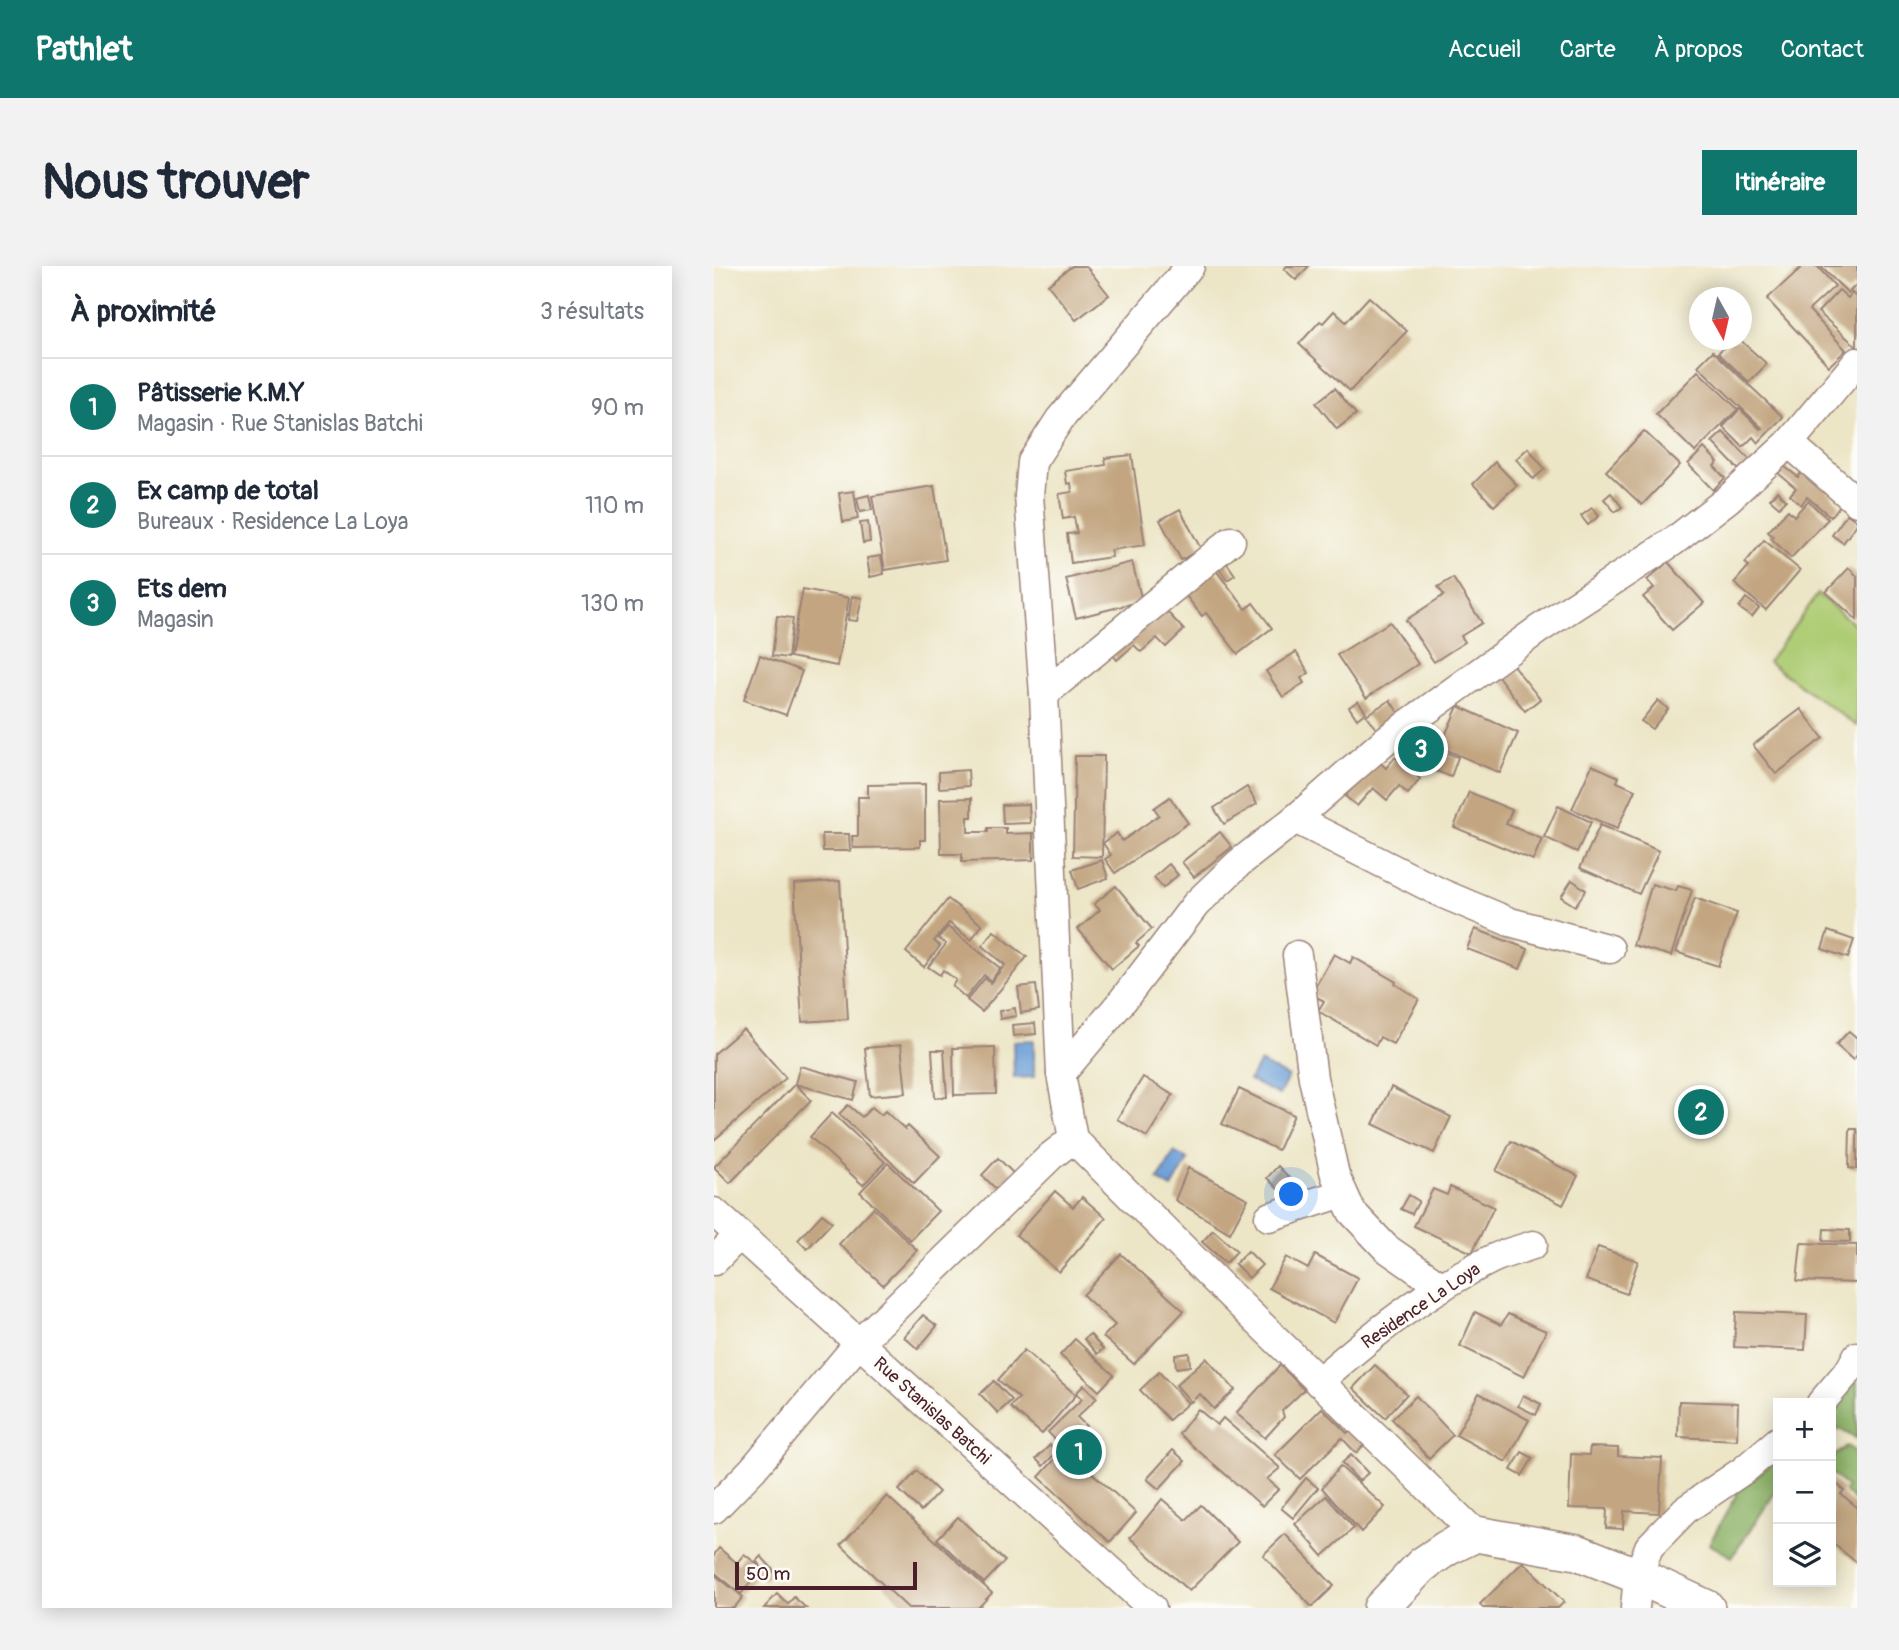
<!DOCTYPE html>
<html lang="fr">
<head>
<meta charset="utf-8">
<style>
	body { margin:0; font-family:Pangolin,sans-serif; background:#f2f2f3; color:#1f2937 }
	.controls { position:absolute; right:21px; bottom:21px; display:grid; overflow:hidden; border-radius:0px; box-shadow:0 4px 18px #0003 }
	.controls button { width:63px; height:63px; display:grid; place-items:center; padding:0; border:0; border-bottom:2px solid #e0e1e3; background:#fff; color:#1f2937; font:35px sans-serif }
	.compass { position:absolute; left:975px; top:21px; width:63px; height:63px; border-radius:50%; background:#fff; box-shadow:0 4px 18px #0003; rotate:172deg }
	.scale { position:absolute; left:21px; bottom:18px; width:182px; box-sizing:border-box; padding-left:7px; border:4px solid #4a1f2b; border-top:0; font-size:19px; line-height:24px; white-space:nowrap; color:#4a1f2b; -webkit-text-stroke:5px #fdfcf7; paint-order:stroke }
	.you { position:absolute; left:578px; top:929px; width:24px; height:24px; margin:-18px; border:5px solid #fff; border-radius:50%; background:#1a73e8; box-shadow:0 0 0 10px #1a73e833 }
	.badge { display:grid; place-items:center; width:46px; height:46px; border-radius:50%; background:#0f766e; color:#fff; font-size:23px; font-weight:700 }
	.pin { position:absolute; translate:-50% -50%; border:4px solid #fff; box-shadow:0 2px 7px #0006 }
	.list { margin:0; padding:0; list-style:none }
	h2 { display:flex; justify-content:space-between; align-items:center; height:91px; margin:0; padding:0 28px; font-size:30px }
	h2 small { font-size:23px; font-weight:400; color:#747a83 }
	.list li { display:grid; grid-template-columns:46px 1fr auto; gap:21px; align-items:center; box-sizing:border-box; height:98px; padding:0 28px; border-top:2px solid #e0e1e3 }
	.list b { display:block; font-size:26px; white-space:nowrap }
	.list p { margin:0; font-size:23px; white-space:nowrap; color:#747a83 }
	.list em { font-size:23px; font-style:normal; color:#747a83 }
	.icon { flex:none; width:38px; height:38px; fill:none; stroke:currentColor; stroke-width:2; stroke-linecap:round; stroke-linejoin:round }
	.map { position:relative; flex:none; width:1143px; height:1342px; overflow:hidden; border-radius:0px }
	header { display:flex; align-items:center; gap:42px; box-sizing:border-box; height:98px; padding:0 35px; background:#0f766e; color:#fff }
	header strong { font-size:33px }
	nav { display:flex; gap:38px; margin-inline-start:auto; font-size:24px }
	.intro { display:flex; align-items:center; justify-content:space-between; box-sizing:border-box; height:168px; padding:0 42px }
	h1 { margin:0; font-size:49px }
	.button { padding:18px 32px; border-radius:0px; background:#0f766e; color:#fff; font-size:24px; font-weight:700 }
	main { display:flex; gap:42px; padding:0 42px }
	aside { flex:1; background:#fff; border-radius:0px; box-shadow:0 4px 18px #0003 }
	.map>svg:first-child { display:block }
</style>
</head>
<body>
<header>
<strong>Pathlet</strong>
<nav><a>Accueil</a><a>Carte</a><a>À propos</a><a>Contact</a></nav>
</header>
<div class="intro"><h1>Nous trouver</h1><a class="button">Itinéraire</a></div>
<main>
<aside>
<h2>À proximité<small>3 résultats</small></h2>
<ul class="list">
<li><span class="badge">1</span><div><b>Pâtisserie K.M.Y</b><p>Magasin · Rue Stanislas Batchi</p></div><em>90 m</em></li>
<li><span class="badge">2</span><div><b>Ex camp de total</b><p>Bureaux · Residence La Loya</p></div><em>110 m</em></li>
<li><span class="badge">3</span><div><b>Ets dem</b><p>Magasin</p></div><em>130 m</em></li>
</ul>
</aside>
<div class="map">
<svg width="1143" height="1342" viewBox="0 0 1143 1342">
	<rect width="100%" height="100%" fill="#fdfcf7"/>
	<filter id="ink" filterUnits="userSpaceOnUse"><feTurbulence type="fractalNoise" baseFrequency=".0143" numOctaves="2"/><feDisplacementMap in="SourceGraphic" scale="14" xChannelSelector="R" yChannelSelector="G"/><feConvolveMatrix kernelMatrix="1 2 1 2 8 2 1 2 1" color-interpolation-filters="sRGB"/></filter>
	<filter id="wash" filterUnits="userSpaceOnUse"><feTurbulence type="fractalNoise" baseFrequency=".00686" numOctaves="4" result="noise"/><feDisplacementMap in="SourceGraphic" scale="28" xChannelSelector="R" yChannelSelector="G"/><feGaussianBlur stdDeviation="1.57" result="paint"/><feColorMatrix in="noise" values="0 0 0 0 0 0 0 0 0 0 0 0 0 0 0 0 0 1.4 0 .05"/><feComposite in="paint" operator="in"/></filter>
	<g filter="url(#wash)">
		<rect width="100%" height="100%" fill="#ece5c6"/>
		<polygon fill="#adcc73" stroke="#7c764f" stroke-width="2" points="1104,328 1143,361 1143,460 1054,396"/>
		<g fill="#8ab065" stroke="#6a6848" stroke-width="2">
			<polygon points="1143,1102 1143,1173 1125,1163 1117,1169 1117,1137"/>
			<polygon points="1133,1180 1143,1187 1143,1236 1131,1227 1133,1221 1117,1207 1117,1192"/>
			<polygon points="1064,1193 1064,1222 1018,1291 995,1278 1025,1224"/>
		</g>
		<g fill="#6a9ed6" stroke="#5a5e80" stroke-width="2">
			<polygon points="320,774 320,811 300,812 299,775"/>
			<polygon points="546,796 574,811 565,829 535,814"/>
			<polygon points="460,886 474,894 458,922 444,914"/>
		</g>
		<g id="blocks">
			<g fill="#c3a681">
				<polygon points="358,0 372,0 395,29 362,54 334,19"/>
				<polygon points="573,0 595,0 582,14 570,3"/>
				<polygon points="1089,0 1103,0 1121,20 1095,44 1132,84 1115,100 1053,33"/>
				<polygon points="1106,0 1143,0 1143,18 1134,27"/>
				<polygon points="1125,24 1134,32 1138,27 1143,32 1143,81 1104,46"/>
				<polygon points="655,31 693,65 636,125 585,78 606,55 609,57 620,45 632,56"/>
				<polygon points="1017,74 1026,74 1053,98 1035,116 1004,87"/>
				<polygon points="999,85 1069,151 1044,177 1039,171 1029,181 1009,161 1026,143 1046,163 1048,162 984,100"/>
				<polygon points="984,105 1024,143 981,186 942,148"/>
				<polygon points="621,122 642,148 623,163 602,137"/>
				<polygon points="930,165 966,199 928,239 892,205"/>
				<polygon points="1009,166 1038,196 1027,206 998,176"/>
				<polygon points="814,182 831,203 819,213 802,193"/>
				<polygon points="990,182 1004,196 1000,200 1011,212 999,224 974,198"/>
				<polygon points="418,189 431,279 397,284 398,291 357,297 353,268 363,267 360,251 349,253 345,228 358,226 357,217 353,218 351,205 392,199 391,192"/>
				<polygon points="781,196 803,219 780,240 759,218"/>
				<polygon points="1070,200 1084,211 1092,201 1126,239 1117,251 1093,231 1087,239 1076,229 1082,222 1064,207"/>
				<polygon points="220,220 232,294 171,304 158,230"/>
				<polygon points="140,225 144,253 129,256 125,227"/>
				<polygon points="1063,225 1072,234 1065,241 1056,233"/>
				<polygon points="897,227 908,241 901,246 890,233"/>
				<polygon points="155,229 158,244 146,246 143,232"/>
				<polygon points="1094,235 1114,253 1077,292 1057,272 1059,270 1054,266 1074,244 1080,250"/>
				<polygon points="878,242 885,250 874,259 867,250"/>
				<polygon points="466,243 487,283 467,294 446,254"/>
				<polygon points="1133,248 1143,255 1143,258 1129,277 1118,269"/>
				<polygon points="154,256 156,276 149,277 146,257"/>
				<polygon points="1050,274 1086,304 1052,344 1020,317 1035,300 1031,297"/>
				<polygon points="167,290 170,308 156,311 153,292"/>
				<polygon points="508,290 521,309 513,314 500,295"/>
				<polygon points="418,296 428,335 362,352 352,313"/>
				<polygon points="954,296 990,337 958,364 929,331 940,322 933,314"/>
				<polygon points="497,298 532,343 539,337 558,362 524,388 492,347 488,350 466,322"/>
				<polygon points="1135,302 1143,310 1143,354 1112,326"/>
				<polygon points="739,312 768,357 747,370 751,376 720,396 692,354 730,329 724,321"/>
				<polygon points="89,323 135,332 123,400 76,391"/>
				<polygon points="138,330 148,332 143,355 134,354"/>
				<polygon points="1032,332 1045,342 1038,351 1025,342"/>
				<polygon points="446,338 470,364 452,381 443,372 427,386 420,379 403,394 395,384"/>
				<polygon points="63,350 79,352 74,392 58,390"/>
				<polygon points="676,356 704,398 652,432 623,389"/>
				<polygon points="582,386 595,407 587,412 590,417 569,431 552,405"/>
				<polygon points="46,389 88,405 72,449 30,434"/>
				<polygon points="798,398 826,433 811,445 783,409"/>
				<polygon points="676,434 685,448 662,463 652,449"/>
				<polygon points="944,434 954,443 938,463 927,455"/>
				<polygon points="644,435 652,446 643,453 635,441"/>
				<polygon points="744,440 804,467 786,507 726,481"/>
				<polygon points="1087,443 1109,472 1062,508 1039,479"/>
				<polygon points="703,475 744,491 737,511 695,494"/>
				<polygon points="361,490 390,490 388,591 359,590"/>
				<polygon points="681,491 706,513 694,528 685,520 673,534 659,522 643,540 631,530 663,494 672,502"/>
				<polygon points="878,499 905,511 903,516 921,524 903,563 858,543"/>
				<polygon points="254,504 255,520 225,522 225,506"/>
				<polygon points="211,518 211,574 206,574 206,581 139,582 138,570 144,570 144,531 154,531 154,519"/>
				<polygon points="533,521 543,538 510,558 500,542"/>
				<polygon points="755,526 798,544 792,558 828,573 819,594 740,561"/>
				<polygon points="456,531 474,557 401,607 391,593 397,589 389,577 403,567 408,575 445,549 440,542"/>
				<polygon points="258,532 258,551 254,551 254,566 274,566 274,562 292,562 292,568 319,567 319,594 248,596 248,588 227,588 226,533"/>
				<polygon points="315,538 316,557 289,558 288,539"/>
				<polygon points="844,540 877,556 863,586 830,571"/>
				<polygon points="886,559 945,585 925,628 866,602"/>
				<polygon points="506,566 518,581 480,611 468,596"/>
				<polygon points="108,568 135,568 136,585 109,585"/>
				<polygon points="388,594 394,612 364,623 358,604"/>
				<polygon points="455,598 464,609 449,622 440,611"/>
				<polygon points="858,614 872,624 861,640 847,631"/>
				<polygon points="126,615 134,753 88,756 80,618"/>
				<polygon points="938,618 962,625 964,620 978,624 957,690 919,679"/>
				<polygon points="402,620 438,663 422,677 425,680 398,703 364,663 386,644 380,638"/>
				<polygon points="981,632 1023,647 1004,700 962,686"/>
				<polygon points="234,633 268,659 257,674 235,657 220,675 226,680 210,701 192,686"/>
				<polygon points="234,661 286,702 277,715 270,709 252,732 238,720 242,714 229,704 226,709 214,701 232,678 224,672"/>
				<polygon points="761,663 814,683 806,703 753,683"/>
				<polygon points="280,665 313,691 268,746 253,734 271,712 276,717 291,699 268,680"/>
				<polygon points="1114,665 1140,674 1134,692 1108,683"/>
				<polygon points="620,688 636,697 639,691 682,716 681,718 705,733 679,778 666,771 662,779 604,745 610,735 597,728"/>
				<polygon points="322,719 325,744 307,747 304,721"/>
				<polygon points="301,742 302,750 286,753 285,745"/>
				<polygon points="321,757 322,768 299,770 298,759"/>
				<polygon points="29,763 72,812 0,874 0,788"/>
				<polygon points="1135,765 1143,772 1143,789 1139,794 1122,779"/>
				<polygon points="187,779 192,827 156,830 151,782"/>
				<polygon points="281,781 282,828 240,829 239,782"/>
				<polygon points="218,784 230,784 233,831 221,832"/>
				<polygon points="86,800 144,816 139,834 81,818"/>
				<polygon points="429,811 459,829 433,871 403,853"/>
				<polygon points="81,818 97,834 16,917 0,901"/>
				<polygon points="677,821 737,851 720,887 659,858"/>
				<polygon points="525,823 580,849 564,884 508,858"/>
				<polygon points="134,839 148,851 158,841 167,849 171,845 191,863 194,860 226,890 200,917 125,848"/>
				<polygon points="118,847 171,896 149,919 96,871"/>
				<polygon points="1136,863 1143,863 1143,903 1135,902"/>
				<polygon points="797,875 864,910 849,939 782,905"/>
				<polygon points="284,892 300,908 284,925 268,909"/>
				<polygon points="174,897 224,945 196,974 146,926"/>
				<polygon points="564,900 583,920 572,931 553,912"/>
				<polygon points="474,902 534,933 516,967 461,934"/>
				<polygon points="736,921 780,941 758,987 700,960 719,923 733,929"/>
				<polygon points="341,925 359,941 368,931 392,952 345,1006 302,969"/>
				<polygon points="695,929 705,935 698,948 687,943"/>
				<polygon points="159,942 203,984 169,1019 125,978"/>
				<polygon points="108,948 118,956 93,983 84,974"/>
				<polygon points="1110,963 1136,964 1136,976 1109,975"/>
				<polygon points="499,964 523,985 512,997 488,976"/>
				<polygon points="1087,977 1143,979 1143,1017 1083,1015"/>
				<polygon points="884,981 924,995 913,1028 872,1014"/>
				<polygon points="534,985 548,999 535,1012 521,998"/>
				<polygon points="407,988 470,1045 420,1098 389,1071 401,1059 369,1029"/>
				<polygon points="601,989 644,1012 620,1057 555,1022 572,991 594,1003"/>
				<polygon points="761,1046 787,1059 794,1048 832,1065 810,1111 746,1080"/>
				<polygon points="1022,1046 1093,1049 1091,1084 1020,1081"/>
				<polygon points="209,1049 223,1060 204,1083 190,1071"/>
				<polygon points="376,1068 389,1083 383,1088 370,1073"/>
				<polygon points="361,1073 400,1109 385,1125 346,1089"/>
				<polygon points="310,1084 362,1129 328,1168 296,1141 305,1132 284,1114"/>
				<polygon points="475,1087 476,1100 462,1102 461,1089"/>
				<polygon points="492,1092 521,1124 500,1143 486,1128 477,1136 462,1119"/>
				<polygon points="566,1099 590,1124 568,1145 570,1151 551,1172 522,1147"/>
				<polygon points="661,1099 693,1128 671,1152 639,1122"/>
				<polygon points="445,1106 474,1137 455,1154 426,1124"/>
				<polygon points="280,1115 298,1134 284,1147 266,1128"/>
				<polygon points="370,1119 383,1132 363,1151 372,1160 349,1182 334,1166 368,1133 362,1127"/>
				<polygon points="765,1127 815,1154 792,1196 742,1169"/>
				<polygon points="809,1129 827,1138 822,1149 804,1140"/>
				<polygon points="702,1130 739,1169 715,1192 678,1153"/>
				<polygon points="965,1135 1024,1137 1023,1174 964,1171"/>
				<polygon points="608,1142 633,1167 637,1163 651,1178 642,1187 628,1172 586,1213 561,1189"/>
				<polygon points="484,1143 503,1159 509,1152 566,1202 553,1213 565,1223 548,1240 465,1168"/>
				<polygon points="336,1179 343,1186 329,1200 322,1193"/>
				<polygon points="876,1181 904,1182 904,1190 948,1192 945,1247 910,1245 909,1263 892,1262 893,1243 855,1242 857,1188 875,1189"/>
				<polygon points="351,1182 422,1247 396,1276 325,1211"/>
				<polygon points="459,1184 471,1195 445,1223 433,1213"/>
				<polygon points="808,1186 819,1192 808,1210 797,1204"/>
				<polygon points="637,1189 654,1207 645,1215 628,1197"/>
				<polygon points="626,1200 671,1241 647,1266 608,1222"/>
				<polygon points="203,1205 225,1226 207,1245 185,1224"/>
				<polygon points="592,1212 604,1222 579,1252 567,1242"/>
				<polygon points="1117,1213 1130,1224 1127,1228 1143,1241 1143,1297 1117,1276"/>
				<polygon points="173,1230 278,1327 264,1342 194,1342 127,1279"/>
				<polygon points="612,1230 640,1262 609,1290 581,1258"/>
				<polygon points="448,1233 472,1254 487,1239 524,1276 475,1325 416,1272"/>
				<polygon points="244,1251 291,1295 270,1317 223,1273"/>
				<polygon points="571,1268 620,1320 598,1341 549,1289"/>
				<polygon points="5,1282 23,1297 30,1288 48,1302 27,1328 0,1306 0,1289"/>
				<polygon points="47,1290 60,1305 50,1314 44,1308 49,1303 42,1295"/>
				<polygon points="809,1296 850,1336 844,1342 769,1342 766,1338"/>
				<polygon points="0,1308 29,1331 20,1342 0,1342"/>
				<polygon points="63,1328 74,1338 80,1331 92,1342 50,1342"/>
			</g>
		</g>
	</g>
	<g filter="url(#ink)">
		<use href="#blocks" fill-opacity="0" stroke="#9b8278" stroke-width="2"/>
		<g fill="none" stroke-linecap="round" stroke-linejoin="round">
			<g stroke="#9b8278" stroke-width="31">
				<g id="minor">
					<polyline points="476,0 346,153 318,196 315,230 330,428 347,808 359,873 506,1019 762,1268"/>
					<polyline points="1075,177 1143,236"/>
					<polyline points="330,428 517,275"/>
					<polyline points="581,553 727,627 796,656 896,683"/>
					<polyline points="583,689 599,812 621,909 638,946 672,982 728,1021"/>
					<polyline points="347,808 409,734 482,638 525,597 581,553 673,473 825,363 960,275 1014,233 1075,177 1143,96"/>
					<polyline points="0,946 438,1342"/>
					<polyline points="555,951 629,927"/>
					<polyline points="0,995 24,970"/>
					<path d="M604 1116C658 1069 713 1024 778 993 790 987 805 984 819 979"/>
					<polyline points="1107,1137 1136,1103 1143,1090"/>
					<polyline points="0,1243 39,1203 144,1078 337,890 359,873"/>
					<polyline points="921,1342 924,1310 935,1281 971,1244 1030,1204 1064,1175"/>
				</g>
			</g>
			<g stroke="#9b8278" stroke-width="38">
				<polyline id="tertiary" points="667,1342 708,1299 733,1282 762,1268 863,1286 924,1310 993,1342"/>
			</g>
			<use href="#minor" stroke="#fff" stroke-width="28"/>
			<use href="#tertiary" stroke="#fff" stroke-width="35"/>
		</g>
	</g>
	<g text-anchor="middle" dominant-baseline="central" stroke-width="6" stroke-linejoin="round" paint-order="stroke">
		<g font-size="18" fill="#4a1f2b" stroke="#fdfcf7">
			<text transform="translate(707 1040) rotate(-34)">Residence La Loya</text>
			<text transform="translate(218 1145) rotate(42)">Rue Stanislas Batchi</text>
		</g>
	</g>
</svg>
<div class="controls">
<button>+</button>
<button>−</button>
<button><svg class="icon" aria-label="layers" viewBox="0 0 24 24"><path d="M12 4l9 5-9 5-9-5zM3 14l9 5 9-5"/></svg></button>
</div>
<svg class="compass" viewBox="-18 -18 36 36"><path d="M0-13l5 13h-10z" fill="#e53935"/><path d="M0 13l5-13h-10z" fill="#747a83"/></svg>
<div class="scale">50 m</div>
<div class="you"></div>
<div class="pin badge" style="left:365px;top:1186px">1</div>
<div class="pin badge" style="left:987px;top:846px">2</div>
<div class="pin badge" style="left:707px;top:483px">3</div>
</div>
</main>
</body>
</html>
